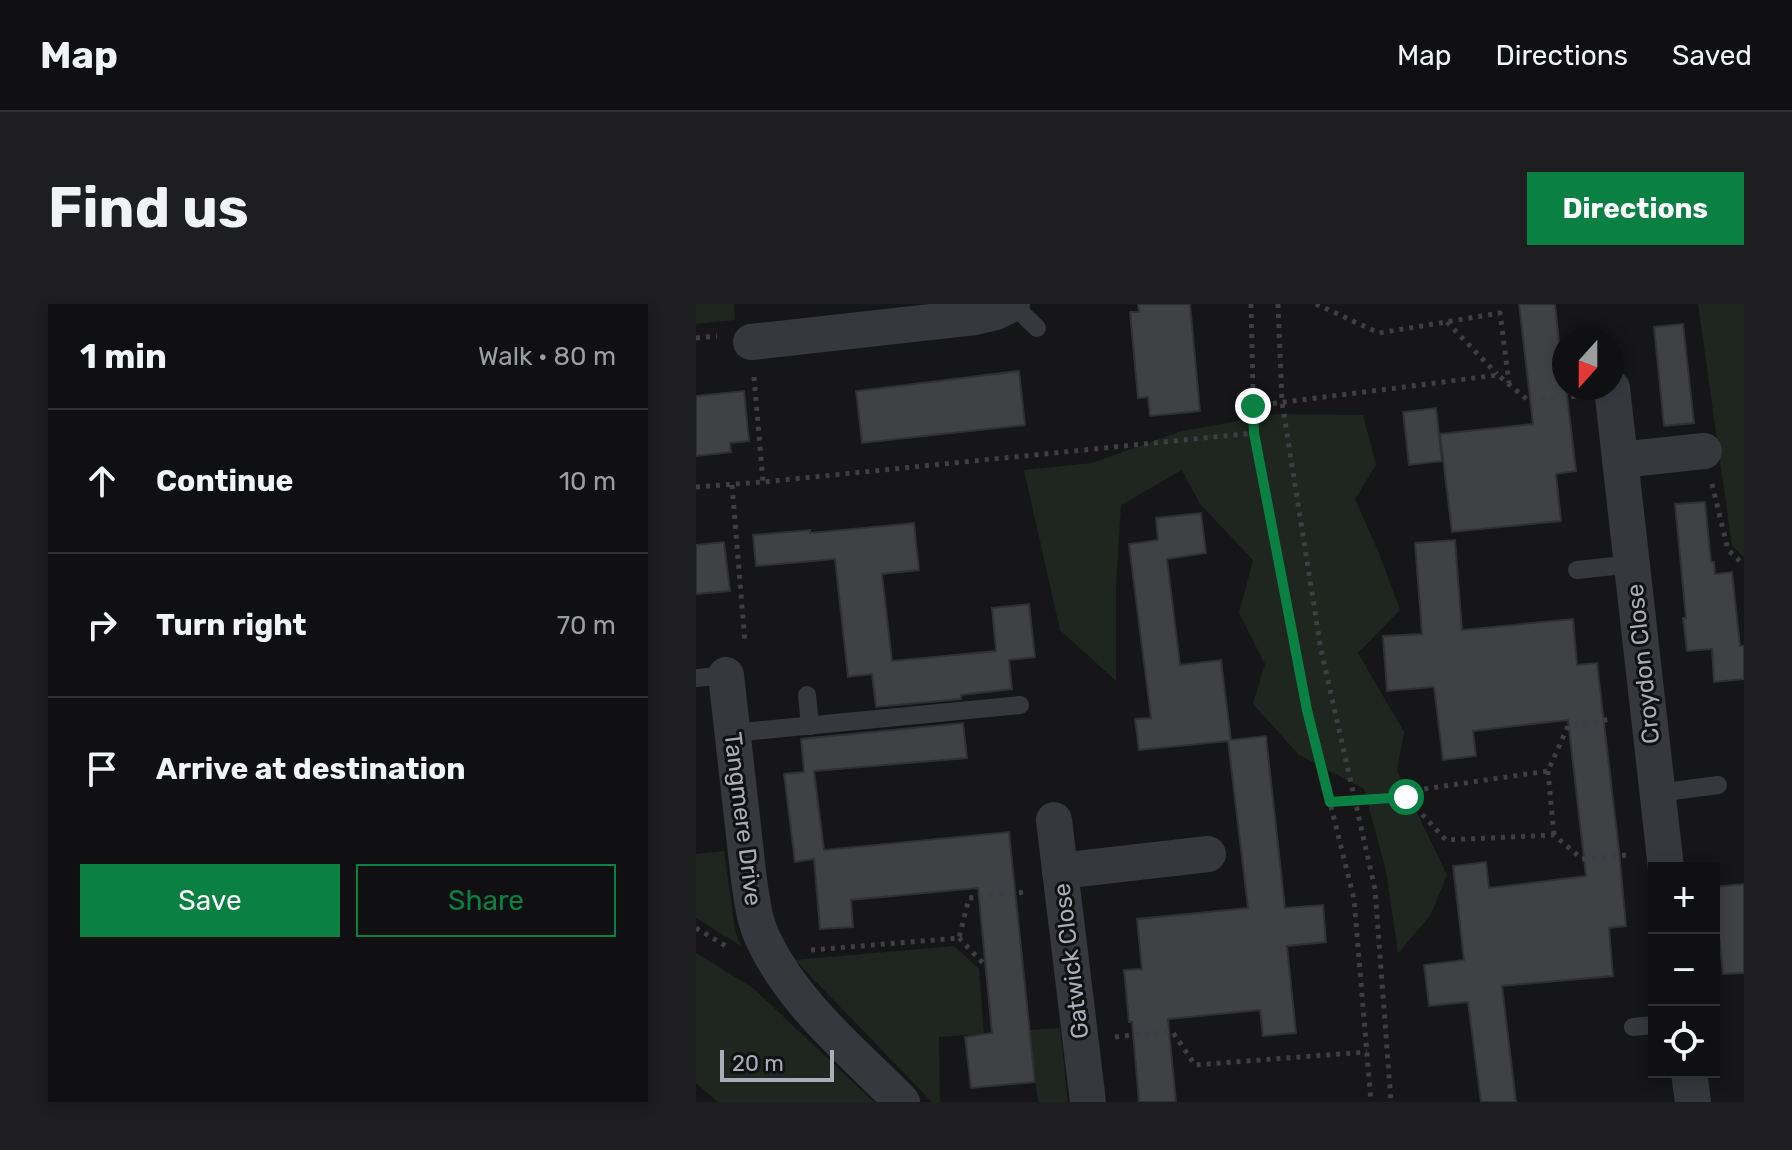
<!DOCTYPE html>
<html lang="en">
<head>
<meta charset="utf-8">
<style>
	body { margin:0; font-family:Rubik,sans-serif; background:#1e1e20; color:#f1f3f6 }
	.controls { position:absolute; right:24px; bottom:24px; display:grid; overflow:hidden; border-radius:0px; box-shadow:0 4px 12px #0003 }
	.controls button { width:72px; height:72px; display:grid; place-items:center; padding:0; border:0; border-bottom:2px solid #303032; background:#101012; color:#f1f3f6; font:40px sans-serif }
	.compass { position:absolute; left:856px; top:24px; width:72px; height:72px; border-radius:50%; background:#101012; box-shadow:0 4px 12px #0003; rotate:201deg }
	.scale { position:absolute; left:24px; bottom:20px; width:114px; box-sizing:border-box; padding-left:8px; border:4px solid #a8adb8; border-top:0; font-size:22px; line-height:28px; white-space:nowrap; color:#a8adb8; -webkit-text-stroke:6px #111113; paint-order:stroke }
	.stop { position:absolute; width:24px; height:24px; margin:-18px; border:6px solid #0b8043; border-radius:50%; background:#fff }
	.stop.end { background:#0b8043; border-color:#fff; box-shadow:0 2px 8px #0008 }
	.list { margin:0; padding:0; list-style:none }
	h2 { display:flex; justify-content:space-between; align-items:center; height:104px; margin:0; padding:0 32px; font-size:34px }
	h2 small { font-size:26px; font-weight:400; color:#9c9d9f }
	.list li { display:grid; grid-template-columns:52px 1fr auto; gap:24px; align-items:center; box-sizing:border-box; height:144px; padding:0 32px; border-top:2px solid #303032 }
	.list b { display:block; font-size:30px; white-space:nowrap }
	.list em { font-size:26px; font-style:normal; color:#9c9d9f }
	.actions { display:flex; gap:16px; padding:24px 32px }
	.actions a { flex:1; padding:18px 0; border:2px solid #0b8043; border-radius:0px; text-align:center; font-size:28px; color:#0b8043 }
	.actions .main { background:#0b8043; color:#fff }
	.icon { flex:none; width:44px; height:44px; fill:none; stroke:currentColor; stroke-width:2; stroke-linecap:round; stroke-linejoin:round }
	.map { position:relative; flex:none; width:1048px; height:798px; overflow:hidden; border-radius:0px }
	header { display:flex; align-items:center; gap:48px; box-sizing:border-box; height:112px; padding:0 40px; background:#101012; border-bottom:2px solid #303032 }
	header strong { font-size:38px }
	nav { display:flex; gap:44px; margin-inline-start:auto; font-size:28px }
	.intro { display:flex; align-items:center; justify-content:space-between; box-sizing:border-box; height:192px; padding:0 48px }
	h1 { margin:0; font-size:56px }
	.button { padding:20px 36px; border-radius:0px; background:#0b8043; color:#fff; font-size:28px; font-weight:700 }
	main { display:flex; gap:48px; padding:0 48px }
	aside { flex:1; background:#101012; border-radius:0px; box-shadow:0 4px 12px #0003 }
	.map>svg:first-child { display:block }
</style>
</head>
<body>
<header>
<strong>Map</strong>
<nav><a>Map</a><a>Directions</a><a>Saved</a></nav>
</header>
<div class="intro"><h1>Find us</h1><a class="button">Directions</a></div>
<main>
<aside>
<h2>1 min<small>Walk · 80 m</small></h2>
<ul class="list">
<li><svg class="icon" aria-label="ahead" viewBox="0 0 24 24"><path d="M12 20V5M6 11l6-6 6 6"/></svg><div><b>Continue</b></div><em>10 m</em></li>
<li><svg class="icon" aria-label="right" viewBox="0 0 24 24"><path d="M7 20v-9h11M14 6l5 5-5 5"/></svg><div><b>Turn right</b></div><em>70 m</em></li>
<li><svg class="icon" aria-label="arrive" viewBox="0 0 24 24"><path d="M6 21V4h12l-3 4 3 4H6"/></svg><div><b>Arrive at destination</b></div></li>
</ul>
<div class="actions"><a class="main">Save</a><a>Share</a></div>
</aside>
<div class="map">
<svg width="1048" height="798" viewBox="0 0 1048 798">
	<rect width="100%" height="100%" fill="#161618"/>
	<g fill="#1e261f">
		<polygon points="0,0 38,0 39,16 0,20"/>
		<polygon points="1002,0 1048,0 1048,253 1036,242"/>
		<polygon points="581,110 667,111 680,161 659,195 683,249 704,306 662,349 708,428 701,467 751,571 734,612 702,649 690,567 668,485 603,451 557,400 569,360 543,309 557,256 504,200 486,166 425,201 420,281 420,377 364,326 328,166 396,159 486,127"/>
		<polygon points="28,547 39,626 45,642 0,614 0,550"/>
		<polygon points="258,642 283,665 288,730 243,733 244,798 236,798 99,656"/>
		<polygon points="0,649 57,684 178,798 22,798 0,779"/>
		<polygon points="364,724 372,798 342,798 334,726"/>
	</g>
	<g fill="#404145" stroke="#303034" stroke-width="2">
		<polygon points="442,0 494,0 504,107 454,112 452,93 442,94 434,8 443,8"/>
		<polygon points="823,0 859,0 868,84 870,84 874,116 880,167 860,170 865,217 756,228 744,130 837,120"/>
		<polygon points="987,20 998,119 968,122 958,23"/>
		<polygon points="323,67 329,121 166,139 160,87"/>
		<polygon points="48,87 53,137 34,139 35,148 0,152 0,92"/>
		<polygon points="740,104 746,157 713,161 707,108"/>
		<polygon points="1009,198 1015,258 1018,258 1019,270 1036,268 1044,342 1048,342 1048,375 1018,378 1016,345 991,347 987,314 990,314 979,200"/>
		<polygon points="505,209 510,249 471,255 484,361 525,356 535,436 570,432 589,604 627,601 630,638 591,642 600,729 567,732 564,706 472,715 480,798 443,798 436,718 433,718 428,666 446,665 441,615 552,604 532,437 443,446 439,415 455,414 433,240 462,236 460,214"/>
		<polygon points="218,219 223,266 186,270 196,357 300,347 296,304 333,300 339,353 313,356 316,385 265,391 265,395 180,403 176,370 152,373 139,255 60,262 57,231 114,226 114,229"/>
		<polygon points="759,236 766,326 877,315 881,361 901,359 923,546 930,622 913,624 917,672 806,682 820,798 785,798 772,698 733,702 728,661 768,656 757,562 790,558 793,584 890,572 872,416 777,427 780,452 747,456 738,383 691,387 687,332 726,330 719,239"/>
		<polygon points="28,238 34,287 0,290 0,241"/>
		<polygon points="267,419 271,454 118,467 128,546 313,528 339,778 275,784 269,733 296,729 282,584 155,596 157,623 124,625 118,555 99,558 88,470 108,468 105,435"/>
		<polygon points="1048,580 1048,669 1027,670 1018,583"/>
	</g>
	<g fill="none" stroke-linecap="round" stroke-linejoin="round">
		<g stroke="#3d3f44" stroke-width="5" stroke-dasharray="4 6" stroke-linecap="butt">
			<polyline points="555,0 558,129 611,406 658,595 675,798"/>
			<polyline points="582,0 586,98 625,346 679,585 695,798"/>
			<polyline points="620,0 683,29 804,9 813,79"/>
			<polyline points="751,18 801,70"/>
			<polyline points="0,34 21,32"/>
			<polyline points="58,73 67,178"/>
			<polyline points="557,102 802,71 833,97 880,92"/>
			<polyline points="1016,180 1032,246 1048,261"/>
			<polyline points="36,181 49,339"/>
			<polyline points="0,183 67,178 558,129"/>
			<polyline points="852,467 858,531"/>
			<polyline points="710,493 728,485 852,467 872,422 916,415"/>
			<polyline points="634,498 710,493 750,536 858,531 886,555 932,551"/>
			<polyline points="0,624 30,642"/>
			<polyline points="263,634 290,662"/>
			<polyline points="115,646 263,634 273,594 329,588"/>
			<polyline points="419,733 476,727 499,761 671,748"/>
		</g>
		<g stroke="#37383d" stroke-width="18">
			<polyline points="316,0 341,24"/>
			<polyline points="881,266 936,260"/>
			<polyline points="0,374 30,371"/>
			<polyline points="111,391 114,422"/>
			<polyline points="36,429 324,401"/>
			<polyline points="962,489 1022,481"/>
			<polyline points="937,723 958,721"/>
		</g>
		<g stroke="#37383d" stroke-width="36">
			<polyline points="55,38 279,13 300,8 316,0"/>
			<polyline points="916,84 970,564"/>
			<polyline points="924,156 1008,147"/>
			<path d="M30 371 53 576C56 596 58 616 67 635 97 700 157 748 206 798"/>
			<polyline points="358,516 392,798"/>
			<polyline points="364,567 512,550"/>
			<polyline points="993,768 997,798"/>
		</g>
	</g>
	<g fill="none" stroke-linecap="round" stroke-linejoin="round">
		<polyline stroke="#0b8043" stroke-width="10" points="557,102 558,129 611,406 634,498 710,493"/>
	</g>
	<g text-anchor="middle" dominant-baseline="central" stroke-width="6" stroke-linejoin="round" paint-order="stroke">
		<g font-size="24" fill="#a8adb8" stroke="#111113">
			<text transform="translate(947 360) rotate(-96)">Croydon Close</text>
			<text transform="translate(47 515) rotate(83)">Tangmere Drive</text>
			<text transform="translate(375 657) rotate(-97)">Gatwick Close</text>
		</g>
	</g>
</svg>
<div class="controls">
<button>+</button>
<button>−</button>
<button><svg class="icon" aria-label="locate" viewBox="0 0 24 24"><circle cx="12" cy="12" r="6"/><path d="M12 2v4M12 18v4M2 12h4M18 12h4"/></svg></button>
</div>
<svg class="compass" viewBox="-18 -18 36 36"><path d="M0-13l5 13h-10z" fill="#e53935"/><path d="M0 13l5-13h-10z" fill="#9c9d9f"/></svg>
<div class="scale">20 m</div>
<div class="stop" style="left:710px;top:493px"></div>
<div class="stop end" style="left:557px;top:102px"></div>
</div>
</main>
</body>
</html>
